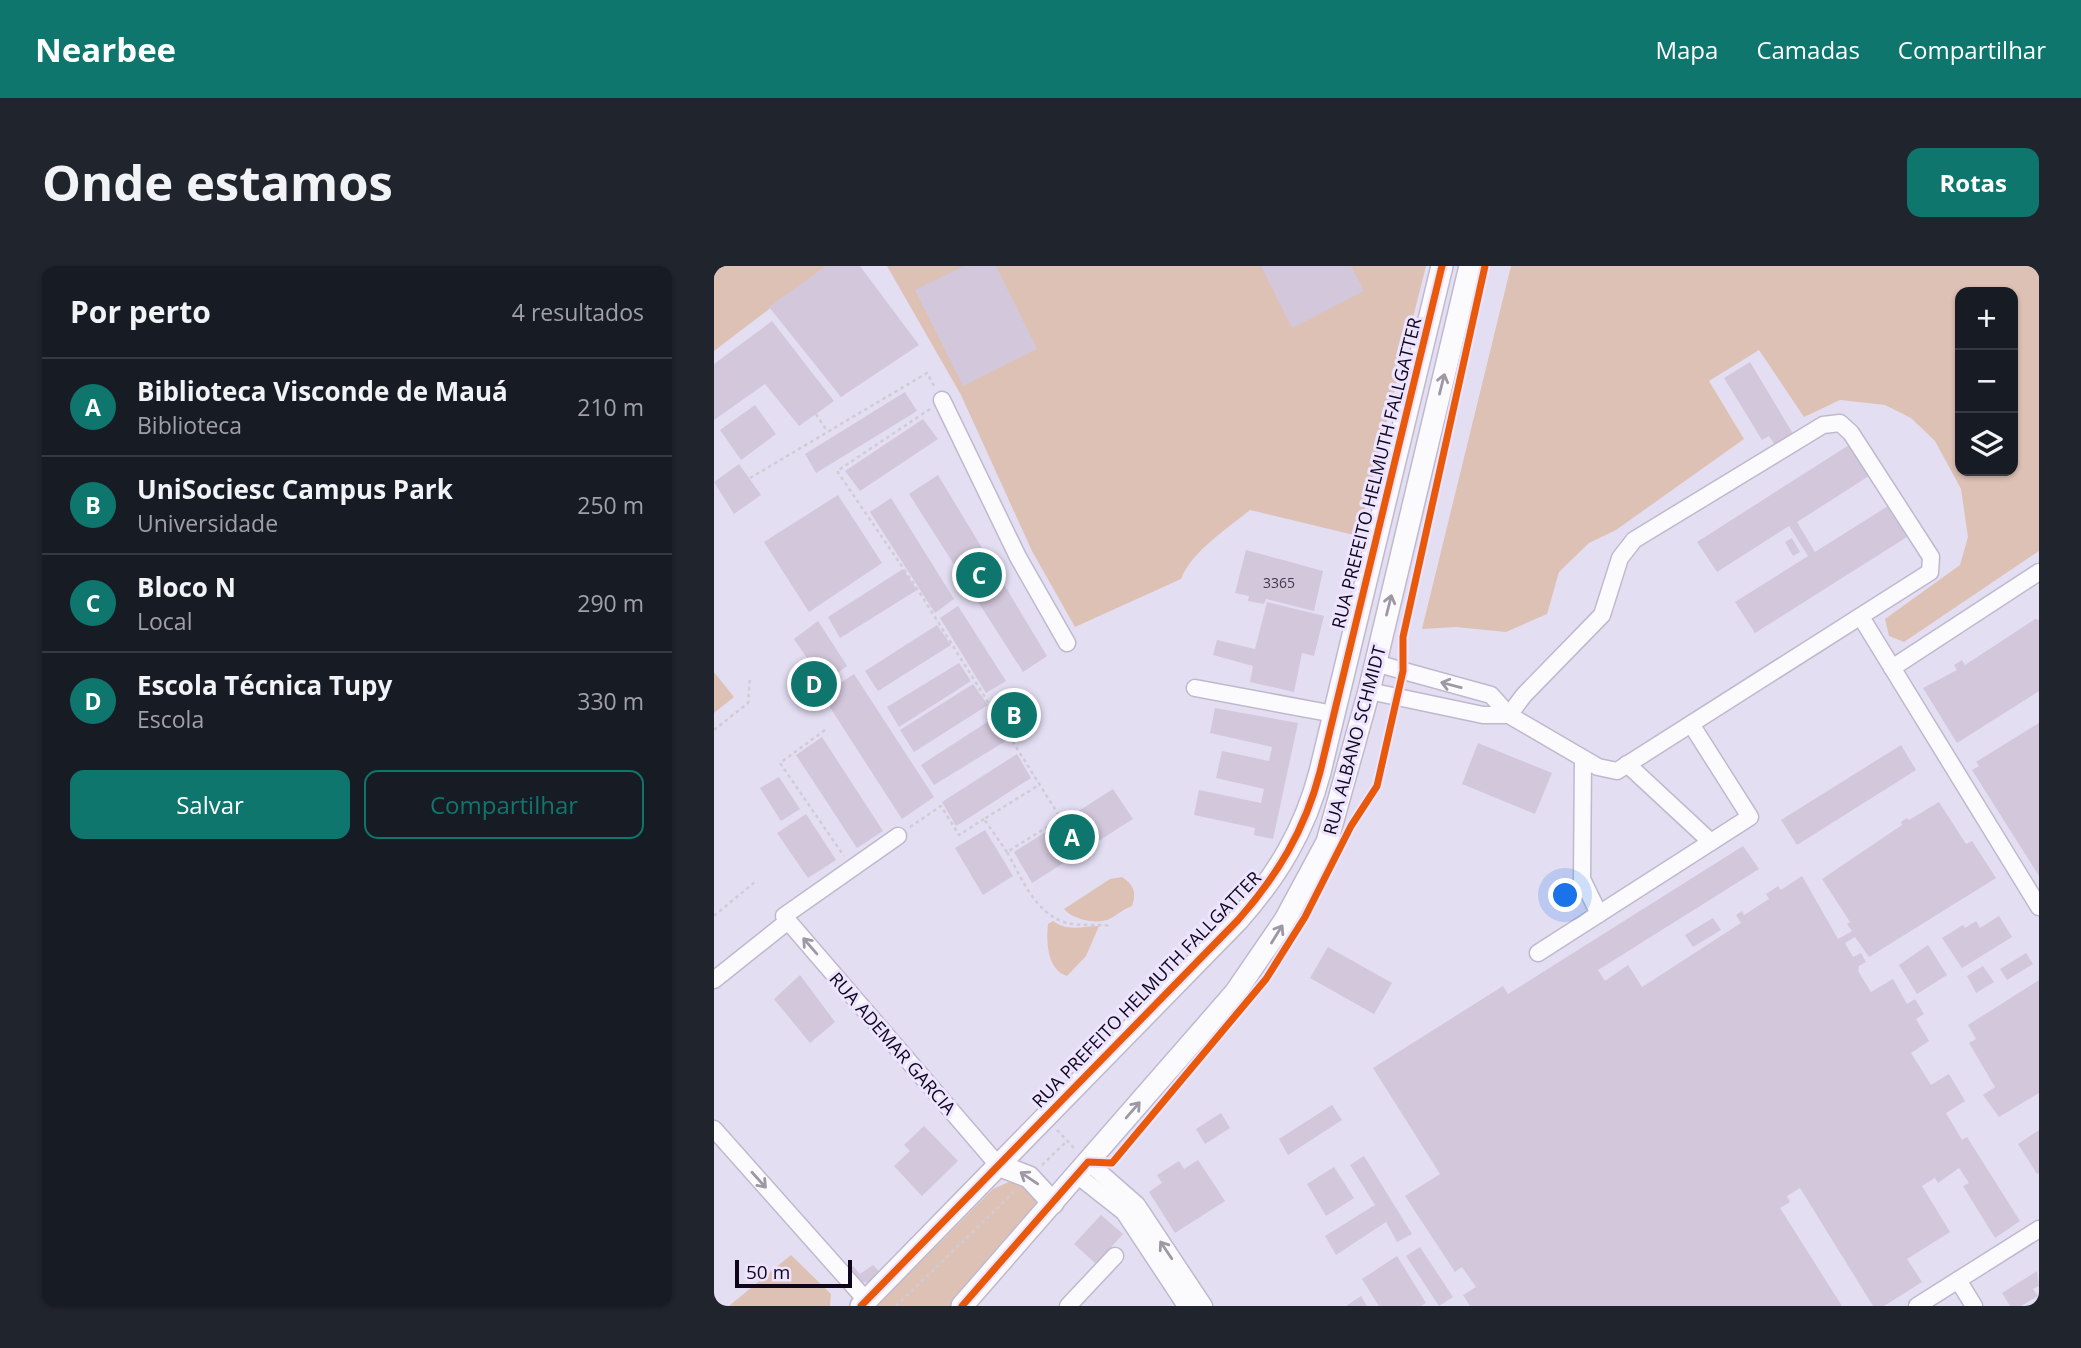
<!DOCTYPE html>
<html lang="pt">
<head>
<meta charset="utf-8">
<style>
	body { margin:0; font-family:"Open Sans",sans-serif; background:#20242c; color:#f1f3f6 }
	.controls { position:absolute; right:21px; top:21px; display:grid; overflow:hidden; border-radius:14px; box-shadow:0 2px 5px #0004 }
	.controls button { width:63px; height:63px; display:grid; place-items:center; padding:0; border:0; border-bottom:2px solid #363941; background:#171b24; color:#f1f3f6; font:35px sans-serif }
	.scale { position:absolute; left:21px; bottom:18px; width:117px; box-sizing:border-box; padding-left:7px; border:4px solid #0f061c; border-top:0; font-size:19px; line-height:24px; white-space:nowrap; color:#0f061c; -webkit-text-stroke:5px #ede4ff; paint-order:stroke }
	.you { position:absolute; left:852px; top:630px; width:24px; height:24px; margin:-18px; border:5px solid #fff; border-radius:50%; background:#1a73e8; box-shadow:0 0 0 10px #1a73e833 }
	.badge { display:grid; place-items:center; width:46px; height:46px; border-radius:50%; background:#0f766e; color:#fff; font-size:23px; font-weight:700 }
	.pin { position:absolute; translate:-50% -50%; border:4px solid #fff; box-shadow:0 2px 7px #0006 }
	.list { margin:0; padding:0; list-style:none }
	h2 { display:flex; justify-content:space-between; align-items:center; height:91px; margin:0; padding:0 28px; font-size:30px }
	h2 small { font-size:23px; font-weight:400; color:#9ea1a6 }
	.list li { display:grid; grid-template-columns:46px 1fr auto; gap:21px; align-items:center; box-sizing:border-box; height:98px; padding:0 28px; border-top:2px solid #363941 }
	.list b { display:block; font-size:26px; white-space:nowrap }
	.list p { margin:0; font-size:23px; white-space:nowrap; color:#9ea1a6 }
	.list em { font-size:23px; font-style:normal; color:#9ea1a6 }
	.actions { display:flex; gap:14px; padding:21px 28px }
	.actions a { flex:1; padding:16px 0; border:2px solid #0f766e; border-radius:14px; text-align:center; font-size:24px; color:#0f766e }
	.actions .main { background:#0f766e; color:#fff }
	.icon { flex:none; width:38px; height:38px; fill:none; stroke:currentColor; stroke-width:2; stroke-linecap:round; stroke-linejoin:round }
	.map { position:relative; flex:none; width:1325px; height:1040px; overflow:hidden; border-radius:14px }
	header { display:flex; align-items:center; gap:42px; box-sizing:border-box; height:98px; padding:0 35px; background:#0f766e; color:#fff }
	header strong { font-size:33px }
	nav { display:flex; gap:38px; margin-inline-start:auto; font-size:24px }
	.intro { display:flex; align-items:center; justify-content:space-between; box-sizing:border-box; height:168px; padding:0 42px }
	h1 { margin:0; font-size:49px }
	.button { padding:18px 32px; border-radius:14px; background:#0f766e; color:#fff; font-size:24px; font-weight:700 }
	main { display:flex; gap:42px; padding:0 42px }
	aside { flex:1; background:#171b24; border-radius:14px; box-shadow:0 2px 5px #0004 }
	.map>svg:first-child { display:block }
</style>
</head>
<body>
<header>
<strong>Nearbee</strong>
<nav><a>Mapa</a><a>Camadas</a><a>Compartilhar</a></nav>
</header>
<div class="intro"><h1>Onde estamos</h1><a class="button">Rotas</a></div>
<main>
<aside>
<h2>Por perto<small>4 resultados</small></h2>
<ul class="list">
<li><span class="badge">A</span><div><b>Biblioteca Visconde de Mauá</b><p>Biblioteca</p></div><em>210 m</em></li>
<li><span class="badge">B</span><div><b>UniSociesc Campus Park</b><p>Universidade</p></div><em>250 m</em></li>
<li><span class="badge">C</span><div><b>Bloco N</b><p>Local</p></div><em>290 m</em></li>
<li><span class="badge">D</span><div><b>Escola Técnica Tupy</b><p>Escola</p></div><em>330 m</em></li>
</ul>
<div class="actions"><a class="main">Salvar</a><a>Compartilhar</a></div>
</aside>
<div class="map">
<svg width="1325" height="1040" viewBox="0 0 1325 1040">
	<rect width="100%" height="100%" fill="#e4def3"/>
	<g fill="#dec1b5" fill-rule="evenodd">
		<polygon points="0,0 112,0 0,85"/>
		<path d="M173 0H712L644 270 536 244C513 263 478 285 467 313L361 361 318 285 247 129Z"/>
		<path d="M797 0H1325V285L1190 376 1175 370 1171 353 1246 299 1254 271 1247 223 1221 175 1197 152 1171 139 1126 134 1090 151 1045 84 995 115 1030 173 902 264 875 277 845 306 833 348 792 366 742 361 708 363ZM1246 26H1299V205H1246Z"/>
		<polygon points="0,406 20,431 0,447"/>
		<path d="M408 611C420 619 423 627 418 640 407 644 400 652 393 654 380 658 358 653 350 643L396 613Z"/>
		<path d="M339 655C353 666 369 660 385 660L372 690 353 710C333 704 332 675 334 658Z"/>
		<path d="M297 915C312 919 323 926 323 943L239 1040H162L279 923Z"/>
		<polygon points="77,989 117,1028 116,1040 15,1040"/>
	</g>
	<g fill="#d3c7db">
		<polygon points="112,0 146,0 205,79 127,131 55,41"/>
		<polygon points="250,0 282,0 323,83 249,120 201,24"/>
		<polygon points="547,0 637,0 650,25 578,62"/>
		<polygon points="58,55 120,135 85,160 51,118 0,154 0,98"/>
		<polygon points="1036,96 1081,171 1063,182 1055,170 1048,174 1010,112"/>
		<polygon points="191,126 203,145 102,207 91,188"/>
		<polygon points="41,139 62,168 27,194 6,164"/>
		<polygon points="209,153 224,173 146,225 131,205"/>
		<polygon points="1135,179 1155,210 1083,256 1101,286 1174,240 1193,271 1041,367 1021,336 1094,290 1075,260 1003,306 983,276"/>
		<polygon points="25,198 47,229 20,248 0,216"/>
		<polygon points="224,209 333,390 309,406 195,228"/>
		<polygon points="124,229 168,297 95,346 50,276"/>
		<polygon points="177,232 240,333 221,347 156,246"/>
		<polygon points="1078,272 1086,286 1079,290 1071,276"/>
		<polygon points="532,284 609,305 600,345 552,333 550,338 534,335 535,330 521,327"/>
		<polygon points="189,303 203,324 126,372 114,351"/>
		<polygon points="553,336 610,350 600,390 588,387 580,426 536,416 539,400 499,389 503,374 541,383"/>
		<polygon points="244,340 292,415 272,427 226,352"/>
		<polygon points="1321,353 1325,354 1325,425 1243,477 1209,422 1243,404 1240,399 1248,394 1251,399"/>
		<polygon points="104,355 133,400 110,417 80,373"/>
		<polygon points="223,359 237,379 164,425 151,405"/>
		<polygon points="245,397 257,415 185,461 173,441"/>
		<polygon points="140,408 220,531 188,553 108,429"/>
		<polygon points="259,418 274,439 200,486 186,464"/>
		<polygon points="501,442 584,457 559,573 540,569 541,562 480,549 485,524 547,537 550,523 502,512 508,485 555,495 558,481 496,467"/>
		<polygon points="281,451 295,473 220,519 207,499"/>
		<polygon points="1325,457 1325,610 1258,504 1265,500 1262,496"/>
		<polygon points="108,471 169,565 143,582 82,489"/>
		<polygon points="764,477 838,507 821,548 748,518"/>
		<polygon points="1187,479 1202,504 1083,579 1067,554"/>
		<polygon points="303,488 317,512 242,560 228,536"/>
		<polygon points="65,511 86,543 67,555 46,522"/>
		<polygon points="399,523 419,553 318,617 300,586"/>
		<polygon points="1225,536 1252,578 1258,575 1282,612 1155,691 1141,671 1131,677 1139,691 1147,687 1152,696 1145,700 1144,705 1157,726 1179,713 1193,738 1201,733 1210,748 1202,753 1215,775 1197,787 1217,819 1235,808 1251,835 1232,847 1248,874 1253,871 1306,955 1281,972 1249,920 1255,917 1245,902 1224,917 1221,912 1208,920 1236,966 1193,993 1208,1016 1170,1040 1159,1040 1086,922 1073,930 1076,936 1066,942 1128,1040 756,1040 749,1029 762,1021 748,1001 741,1006 691,930 726,908 659,802 789,720 794,728 1029,580 1045,603 884,704 891,715 914,699 928,721 1027,657 1022,649 1028,645 1030,649 1055,633 1052,628 1064,620 1067,624 1088,610 1124,673 1138,665 1133,658 1136,656 1108,613 1188,559 1187,556 1193,552 1195,554"/>
		<polygon points="92,548 122,594 94,612 63,567"/>
		<polygon points="271,564 299,610 269,629 241,582"/>
		<polygon points="1285,650 1298,671 1248,702 1228,672 1249,659 1251,662 1262,655 1266,662"/>
		<polygon points="999,652 1007,664 979,681 971,669"/>
		<polygon points="1214,679 1233,709 1203,728 1185,699"/>
		<polygon points="614,681 678,717 660,748 596,712"/>
		<polygon points="1312,687 1319,698 1293,714 1286,703"/>
		<polygon points="1269,700 1280,716 1262,727 1253,710"/>
		<polygon points="86,709 121,756 96,777 60,733"/>
		<polygon points="1325,714 1325,827 1285,851 1269,829 1281,821 1255,777 1262,773 1254,759"/>
		<polygon points="618,839 628,854 574,889 565,873"/>
		<polygon points="507,847 516,862 491,878 482,863"/>
		<polygon points="210,860 244,895 208,930 180,900 196,885 190,879"/>
		<polygon points="1325,864 1325,907 1323,908 1304,878"/>
		<polygon points="650,890 698,968 683,976 672,956 622,989 611,970 661,939 636,899"/>
		<polygon points="484,894 511,935 461,967 435,926 448,917 443,909 465,895 470,903"/>
		<polygon points="620,901 640,932 612,950 593,918"/>
		<polygon points="387,949 409,968 382,998 360,978"/>
		<polygon points="706,981 739,1031 725,1040 692,990"/>
		<polygon points="683,990 712,1037 707,1040 665,1040 648,1013"/>
		<polygon points="159,999 166,1006 156,1016 143,1017 133,1005 139,1000 146,1008"/>
		<polygon points="1323,1005 1325,1020 1319,1023 1324,1030 1307,1040 1296,1040 1288,1027"/>
		<polygon points="647,1030 653,1040 632,1040"/>
	</g>
	<g fill="none" stroke-linecap="round" stroke-linejoin="round">
		<g stroke="#c0b9ce" stroke-width="19">
			<g id="minor">
				<polyline points="228,134 304,291 353,377"/>
				<polyline points="1147,351 1325,641"/>
				<polyline points="661,397 777,429 795,449 884,501 903,505 1216,306 1217,291 1137,167 1126,157 1109,159 920,274 906,292 888,349 810,429 795,449"/>
				<polyline points="1178,402 1325,306"/>
				<polyline points="481,422 620,448"/>
				<polyline points="655,425 769,449 795,449"/>
				<polyline points="869,493 868,613 885,648"/>
				<polyline points="913,498 997,576"/>
				<polyline points="70,650 184,570"/>
				<polyline points="824,687 1036,551 977,458"/>
				<polyline points="0,714 74,655 284,899"/>
				<polyline points="0,863 152,1034"/>
				<polyline points="374,896 423,939 490,1040"/>
				<polyline points="363,909 410,946 472,1040"/>
				<polyline points="1244,1014 1260,1040"/>
				<polyline points="354,1040 401,990"/>
				<polyline points="1203,1040 1325,963"/>
			</g>
		</g>
		<g stroke="#c0b9ce" stroke-width="24">
			<g id="major">
				<polyline points="284,899 315,911 339,937"/>
				<path d="M147 1040 524 654C563 610 591 564 606 506L728 0"/>
				<polyline points="248,1040 521,727 571,654 613,576 655,425 756,0"/>
			</g>
		</g>
		<g stroke="#cfccd4" stroke-width="2.5" stroke-dasharray="3.5 3.5" stroke-linecap="butt">
			<polyline points="216,143 123,205 204,324 349,556"/>
			<polyline points="102,148 113,165"/>
			<polyline points="36,212 213,107 220,120"/>
			<polyline points="0,464 34,437 36,411"/>
			<polyline points="111,464 66,497 130,590"/>
			<path d="M346 553 293 586C307 611 322 649 353 657 365 660 384 658 398 660"/>
			<polyline points="196,561 227,540 245,569 270,553"/>
			<polyline points="293,586 270,553 325,519"/>
			<polyline points="0,650 42,615"/>
			<polyline points="343,864 360,882"/>
			<polyline points="328,899 353,875"/>
			<polyline points="182,1040 300,926"/>
		</g>
		<use href="#minor" stroke="#fbfafd" stroke-width="16"/>
		<use href="#major" stroke="#fbfafd" stroke-width="21"/>
		<g stroke="#ede4ff" stroke-width="11">
			<g id="cycleway">
				<path d="M147 1040 524 654C563 610 591 564 606 506L728 0"/>
				<polyline points="248,1040 374,896 398,897 552,713 591,651 637,560 663,520 689,405 689,371 771,0"/>
			</g>
		</g>
		<use href="#cycleway" stroke="#e8590c" stroke-width="7"/>
	</g>
	<defs><path id="oneway-shaft" d="M-6 0H5M1.5-3L5.5 0L1.5 3" fill="none" stroke-width="1.6" stroke-linecap="round" stroke-linejoin="round" transform="scale(1.75)"/></defs>
	<g stroke="#9d98a3">
		<use href="#oneway-shaft" transform="translate(728 118) rotate(-76)"/>
		<use href="#oneway-shaft" transform="translate(675 339) rotate(-76)"/>
		<use href="#oneway-shaft" transform="translate(737 419) rotate(-165)"/>
		<use href="#oneway-shaft" transform="translate(563 668) rotate(-58)"/>
		<use href="#oneway-shaft" transform="translate(96 680) rotate(-131)"/>
		<use href="#oneway-shaft" transform="translate(419 844) rotate(-49)"/>
		<use href="#oneway-shaft" transform="translate(315 912) rotate(-146)"/>
		<use href="#oneway-shaft" transform="translate(45 914) rotate(48)"/>
		<use href="#oneway-shaft" transform="translate(452 984) rotate(-124)"/>
	</g>
	<g text-anchor="middle" dominant-baseline="central" stroke-width="6" stroke-linejoin="round" paint-order="stroke">
		<g font-size="14" fill="#42384e">
			<text x="565" y="316">3365</text>
		</g>
		<g font-size="18" fill="#0f061c" stroke="#ede4ff">
			<text transform="translate(662 207) rotate(-76)">RUA PREFEITO HELMUTH FALLGATTER</text>
			<text transform="translate(640 474) rotate(-75)">RUA ALBANO SCHMIDT</text>
			<text transform="translate(432 723) rotate(-46)">RUA PREFEITO HELMUTH FALLGATTER</text>
			<text transform="translate(179 777) rotate(49)">RUA ADEMAR GARCIA</text>
		</g>
	</g>
</svg>
<div class="controls">
<button>+</button>
<button>−</button>
<button><svg class="icon" aria-label="layers" viewBox="0 0 24 24"><path d="M12 4l9 5-9 5-9-5zM3 14l9 5 9-5"/></svg></button>
</div>
<div class="scale">50 m</div>
<div class="you"></div>
<div class="pin badge" style="left:358px;top:571px">A</div>
<div class="pin badge" style="left:300px;top:449px">B</div>
<div class="pin badge" style="left:265px;top:309px">C</div>
<div class="pin badge" style="left:100px;top:418px">D</div>
</div>
</main>
</body>
</html>
